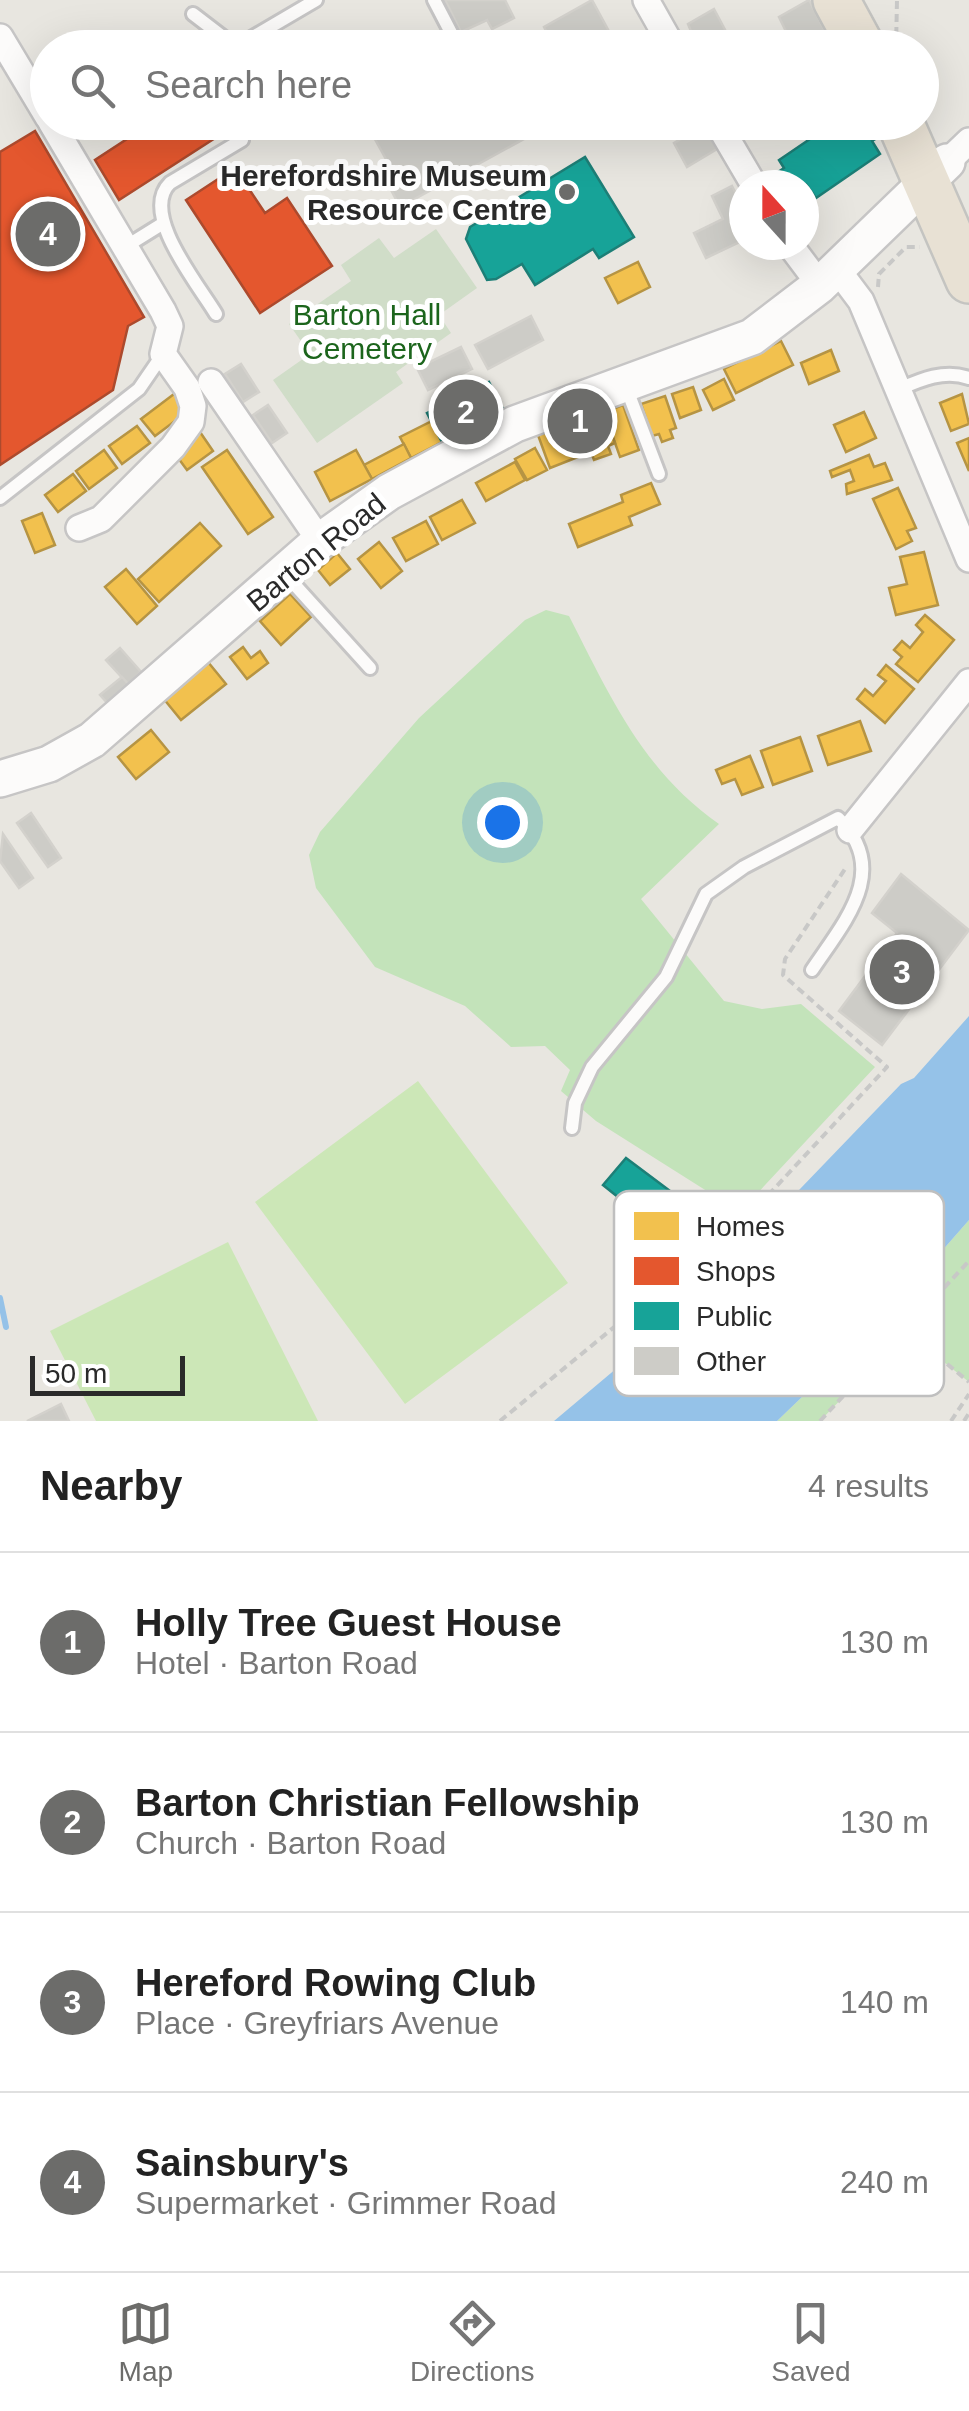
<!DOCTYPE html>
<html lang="en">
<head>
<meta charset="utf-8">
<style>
	body { margin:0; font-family:Arial,sans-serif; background:#f6f6f6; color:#222 }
	.compass { position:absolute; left:729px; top:170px; width:90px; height:90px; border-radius:50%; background:#fff; box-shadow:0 10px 40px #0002; rotate:339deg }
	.scale { position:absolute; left:30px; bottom:25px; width:155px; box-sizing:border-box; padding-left:10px; border:5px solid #2a2a2a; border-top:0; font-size:28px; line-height:35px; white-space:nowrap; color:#2a2a2a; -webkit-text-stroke:8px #fff; paint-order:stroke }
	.you { position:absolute; left:502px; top:822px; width:35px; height:35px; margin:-25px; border:8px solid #fff; border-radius:50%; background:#1a73e8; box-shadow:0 0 0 15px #1a73e833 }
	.badge { display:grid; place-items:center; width:65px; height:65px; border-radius:50%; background:#6c6c6a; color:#fff; font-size:32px; font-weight:700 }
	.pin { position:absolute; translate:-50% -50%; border:5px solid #fff; box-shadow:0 2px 10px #0006 }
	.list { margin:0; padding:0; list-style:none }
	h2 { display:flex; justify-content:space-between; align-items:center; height:130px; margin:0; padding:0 40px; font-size:42px }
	h2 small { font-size:32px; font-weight:400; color:#767676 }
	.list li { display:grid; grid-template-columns:65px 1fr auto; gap:30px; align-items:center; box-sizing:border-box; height:180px; padding:0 40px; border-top:2px solid #e0e0e0 }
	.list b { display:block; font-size:38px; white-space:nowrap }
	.list p { margin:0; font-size:32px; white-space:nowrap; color:#767676 }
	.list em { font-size:32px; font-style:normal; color:#767676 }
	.icon { flex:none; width:55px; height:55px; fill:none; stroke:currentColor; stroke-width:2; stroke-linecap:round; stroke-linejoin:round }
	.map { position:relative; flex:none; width:969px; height:1421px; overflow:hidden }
	.search { position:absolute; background:#fff; box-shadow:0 10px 40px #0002; left:30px; right:30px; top:30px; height:110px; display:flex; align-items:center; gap:25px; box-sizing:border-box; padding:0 35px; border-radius:55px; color:#767676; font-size:38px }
	.sheet { height:850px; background:#fff }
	nav { display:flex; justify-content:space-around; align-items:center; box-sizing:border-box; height:140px; border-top:2px solid #e0e0e0; background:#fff; font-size:28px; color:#767676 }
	nav a { display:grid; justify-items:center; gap:5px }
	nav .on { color:#6c6c6a }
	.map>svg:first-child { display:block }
</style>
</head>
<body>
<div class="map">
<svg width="969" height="1421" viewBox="0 0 969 1421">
	<rect width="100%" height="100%" fill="#e8e6e0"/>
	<g fill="#c3e3ba">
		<path d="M546 610 569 616C610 696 643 771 719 824L641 899 724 1001 762 1009 801 1004 875 1067 740 1212 596 1121 561 1091 570 1070 545 1046 511 1047 465 1006 375 967 316 888 309 855 320 832 419 718 525 620Z"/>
		<polygon points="969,1220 969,1382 906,1332 820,1421 777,1421 876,1326"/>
	</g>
	<polygon fill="#d0ddc8" points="436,229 477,288 439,315 451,333 396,372 403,383 317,443 273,380 310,354 289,324 351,281 341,265 379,238 394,258"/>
	<g fill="#cce7b7">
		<polygon points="418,1081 568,1283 405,1404 255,1202"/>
		<polygon points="228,1242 318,1421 96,1421 50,1331"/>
	</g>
	<polygon fill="#95c2e8" points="969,1016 969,1220 876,1326 777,1421 554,1421 674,1320 901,1084 914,1078"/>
	<g fill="#f2c14e" stroke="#b69443" stroke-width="2.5">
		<polygon points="638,262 650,287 618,303 605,278"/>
		<polygon points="781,341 793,365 736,393 724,369"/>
		<polygon points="831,350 839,371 809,384 801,363"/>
		<polygon points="724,379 734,400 713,410 703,390"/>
		<polygon points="693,387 701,410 680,418 672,394"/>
		<polygon points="174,394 187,412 155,436 141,419"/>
		<polygon points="962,394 969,424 951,431 940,403"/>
		<polygon points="665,396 676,428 670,430 673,438 662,442 659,434 652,436 641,404"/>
		<polygon points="623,405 639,450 620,457 604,412"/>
		<polygon points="604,412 615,443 608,446 611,454 594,460 591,452 583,455 571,424"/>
		<polygon points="864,412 876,438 846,452 834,425"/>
		<polygon points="432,421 442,442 411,458 400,437"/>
		<polygon points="571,424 583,455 550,468 538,435"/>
		<polygon points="137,426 150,443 122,464 109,446"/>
		<polygon points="200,432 213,451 187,470 173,451"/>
		<polygon points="969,438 969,471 957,443"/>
		<polygon points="404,444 411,458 372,479 364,465"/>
		<polygon points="535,448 547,470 527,480 515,459"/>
		<polygon points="104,450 117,468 89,489 76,471"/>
		<polygon points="227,450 273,517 248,534 202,467"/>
		<polygon points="356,450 372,479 330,501 315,472"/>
		<polygon points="869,455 874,467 885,463 892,480 847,494 846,484 854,481 850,470 832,477 830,471"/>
		<polygon points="515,462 525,480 486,501 476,483"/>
		<polygon points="73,474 86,491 58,512 45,495"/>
		<polygon points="651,483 660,504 629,517 632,525 578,547 569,524 623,502 621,495"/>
		<polygon points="898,488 916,528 907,531 912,541 896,549 873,499"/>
		<polygon points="462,500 475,523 442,540 430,517"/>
		<polygon points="42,513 55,545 35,553 22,521"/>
		<polygon points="426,521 438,544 406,561 393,538"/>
		<polygon points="200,523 221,546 159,602 138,579"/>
		<polygon points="379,542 402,571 381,588 358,559"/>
		<polygon points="924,552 938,605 896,615 889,588 907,584 900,557"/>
		<polygon points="337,553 350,569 330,585 318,570"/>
		<polygon points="126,569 157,606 137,624 105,587"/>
		<polygon points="290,594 311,617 281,645 260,621"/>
		<polygon points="925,615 954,640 918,682 896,664 902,657 894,650 902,641 910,648 923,632 916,625"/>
		<polygon points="243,647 251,658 260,651 268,663 247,679 230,657"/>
		<polygon points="208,662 226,684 181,720 163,698"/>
		<polygon points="886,665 914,689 885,723 857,699 865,689 873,696 886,681 878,675"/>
		<polygon points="860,721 871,751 828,765 818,736"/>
		<polygon points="151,730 169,752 136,779 118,757"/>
		<polygon points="800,737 812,771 773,785 761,751"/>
		<polygon points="750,756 763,787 742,795 735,779 722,784 716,770"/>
	</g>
	<g fill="#e4572e" stroke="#ac4a2d" stroke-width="2.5">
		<polygon points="153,122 240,122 119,200 95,160"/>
		<polygon points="35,131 144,317 128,326 113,390 0,465 0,152"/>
		<polygon points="235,168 265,213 287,198 332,266 260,313 186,200"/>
	</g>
	<g fill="#17a398" stroke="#1d7f77" stroke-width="2.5">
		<polygon points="835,122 874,122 882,135 872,141 880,154 816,198 806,184 797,185 793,180 779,185 772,176 784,168 779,160"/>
		<polygon points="585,157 634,237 599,258 593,249 535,285 522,264 496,279 487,280 466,239 470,227"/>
		<polygon points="489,382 504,411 442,442 427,413"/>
		<polygon points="626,1158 678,1197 654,1226 603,1185"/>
	</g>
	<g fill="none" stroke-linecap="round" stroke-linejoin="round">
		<polyline stroke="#95c2e8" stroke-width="6" points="0,1298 6,1327"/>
	</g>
	<g fill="#cdccc7" stroke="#d3d1cc" stroke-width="2.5">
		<polygon points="445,0 505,0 514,18 492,29 487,20 461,32"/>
		<polygon points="592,0 618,48 555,48 544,27"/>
		<polygon points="809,0 829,39 813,48 794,48 779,17"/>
		<polygon points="714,9 731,41 719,48 698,48 688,24"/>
		<polygon points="431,122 436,132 452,124 457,133 477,122 555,122 400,207 389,186 398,181 366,123"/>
		<polygon points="704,126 717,149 687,167 674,143"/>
		<polygon points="732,186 744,209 744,240 706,258 694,233 723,219 712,196"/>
		<polygon points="531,316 543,340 488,369 475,345"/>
		<polygon points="461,347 472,369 428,390 417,368"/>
		<polygon points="241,364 259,392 243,402 225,374"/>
		<polygon points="268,405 287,433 272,443 253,415"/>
		<polygon points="120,648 141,672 128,684 106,660"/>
		<polygon points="122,677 131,687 110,706 100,695"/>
		<polygon points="31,813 61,858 48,867 17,823"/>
		<polygon points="3,834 33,878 19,888 0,861"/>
		<polygon points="901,874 969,930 882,1045 839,1011 897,933 872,913"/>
		<polygon points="61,1404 69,1421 27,1421"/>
	</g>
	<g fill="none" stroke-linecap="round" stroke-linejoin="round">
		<g stroke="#c6c5c5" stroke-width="18">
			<g id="lane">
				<polyline points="434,0 459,48"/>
				<polyline points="193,14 236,47 316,0"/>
				<polyline points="125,247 162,224"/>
				<path d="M216 314C198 284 139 213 170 183L242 140"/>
				<polyline points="626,387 659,474"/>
				<path d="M897 390C920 380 944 369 969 378"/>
				<polyline points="0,498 139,389 163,354"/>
				<polyline points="285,574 370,668"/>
				<path d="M572 1128 575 1103 592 1067 666 977 706 894 744 867 838 818C892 870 844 922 812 970"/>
			</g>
		</g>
		<g stroke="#c6c5c5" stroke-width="30">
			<g id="street">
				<polyline points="646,0 673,48"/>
				<polyline points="0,37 48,117"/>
				<polyline points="51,122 163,311 170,326 163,354 187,388 193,406 191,422 173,447 101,519 79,528"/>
				<polyline points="717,122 754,185"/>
				<polyline points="947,162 969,141"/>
				<polyline points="790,245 820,285"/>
				<polyline points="837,269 861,301 969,559"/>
				<polyline points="211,382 320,541"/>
				<polyline points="850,830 969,682"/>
			</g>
		</g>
		<g stroke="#c6c5c5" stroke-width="40">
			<polyline id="secondary" points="0,779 49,764 92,740 320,541 389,492 515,424 752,337 820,285 947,162"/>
		</g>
		<g stroke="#c4c4c1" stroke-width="50">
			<g id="highway">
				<polyline points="836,0 862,48"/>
				<polyline points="900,122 969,280"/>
			</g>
		</g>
		<g stroke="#c8c8c7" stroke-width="4" stroke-dasharray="8 5" stroke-linecap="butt">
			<polyline points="896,48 897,0"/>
			<polyline points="878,287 879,274 906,247 920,247"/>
			<polyline points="907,1331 969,1382"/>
			<polyline points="500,1421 748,1217 887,1067 783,975 785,959 845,869"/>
			<polyline points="820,1421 969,1261"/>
			<polyline points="951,1421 969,1394"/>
			<polyline points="964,1421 969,1413"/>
		</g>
		<use href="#lane" stroke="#fcfbfa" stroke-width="12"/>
		<use href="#street" stroke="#fcfbfa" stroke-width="25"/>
		<use href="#secondary" stroke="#fcfbfa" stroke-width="35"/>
		<use href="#highway" stroke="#e8e1d4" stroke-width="45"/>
	</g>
	<circle fill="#6c6c6a" stroke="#fff" stroke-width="4" cx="567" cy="192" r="10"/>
	<g text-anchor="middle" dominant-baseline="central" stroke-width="10" stroke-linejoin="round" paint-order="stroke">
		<g font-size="30" font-weight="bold" fill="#2a2a2a" stroke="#fff" text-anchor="end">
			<text x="547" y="175">Herefordshire Museum<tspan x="547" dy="34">Resource Centre</tspan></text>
		</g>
		<g font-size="30" fill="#1c651c" stroke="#fff">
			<text x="367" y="314">Barton Hall<tspan x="367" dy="34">Cemetery</tspan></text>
		</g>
		<g font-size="30" fill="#2a2a2a" stroke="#fff">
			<text transform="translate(316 552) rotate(-39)">Barton Road</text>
		</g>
	</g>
	<rect x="614" y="1191" width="330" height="205" rx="15" fill="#fff" stroke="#bfbfbf" stroke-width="2.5"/>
	<rect x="634" y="1212" width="45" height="28" fill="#f2c14e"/>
	<rect x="634" y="1257" width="45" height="28" fill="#e4572e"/>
	<rect x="634" y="1302" width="45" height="28" fill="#17a398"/>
	<rect x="634" y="1347" width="45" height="28" fill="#cdccc7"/>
	<g font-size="28" fill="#2a2a2a">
		<text x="696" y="1236">Homes</text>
		<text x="696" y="1281">Shops</text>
		<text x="696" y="1326">Public</text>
		<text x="696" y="1371">Other</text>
	</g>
</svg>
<svg class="compass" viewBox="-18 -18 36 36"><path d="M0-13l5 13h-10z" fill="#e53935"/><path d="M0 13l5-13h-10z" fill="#767676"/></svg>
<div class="scale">50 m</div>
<div class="you"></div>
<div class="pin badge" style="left:580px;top:421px">1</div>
<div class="pin badge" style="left:466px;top:412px">2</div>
<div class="pin badge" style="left:902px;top:972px">3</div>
<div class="pin badge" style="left:48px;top:234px">4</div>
<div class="search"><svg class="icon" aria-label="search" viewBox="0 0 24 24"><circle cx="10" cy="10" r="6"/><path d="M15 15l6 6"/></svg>Search here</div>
</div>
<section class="sheet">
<h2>Nearby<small>4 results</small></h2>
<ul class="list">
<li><span class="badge">1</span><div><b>Holly Tree Guest House</b><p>Hotel · Barton Road</p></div><em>130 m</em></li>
<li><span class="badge">2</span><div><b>Barton Christian Fellowship</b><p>Church · Barton Road</p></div><em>130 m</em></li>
<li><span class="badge">3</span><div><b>Hereford Rowing Club</b><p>Place · Greyfriars Avenue</p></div><em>140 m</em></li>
<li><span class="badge">4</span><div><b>Sainsbury's</b><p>Supermarket · Grimmer Road</p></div><em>240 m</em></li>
</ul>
</section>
<nav>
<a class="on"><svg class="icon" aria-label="map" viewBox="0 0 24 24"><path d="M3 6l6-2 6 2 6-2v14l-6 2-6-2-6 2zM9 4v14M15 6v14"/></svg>Map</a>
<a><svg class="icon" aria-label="directions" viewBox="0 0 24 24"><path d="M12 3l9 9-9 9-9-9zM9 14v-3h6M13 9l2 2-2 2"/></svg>Directions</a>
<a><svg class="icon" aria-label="saved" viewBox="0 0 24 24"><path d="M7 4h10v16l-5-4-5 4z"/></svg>Saved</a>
</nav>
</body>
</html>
